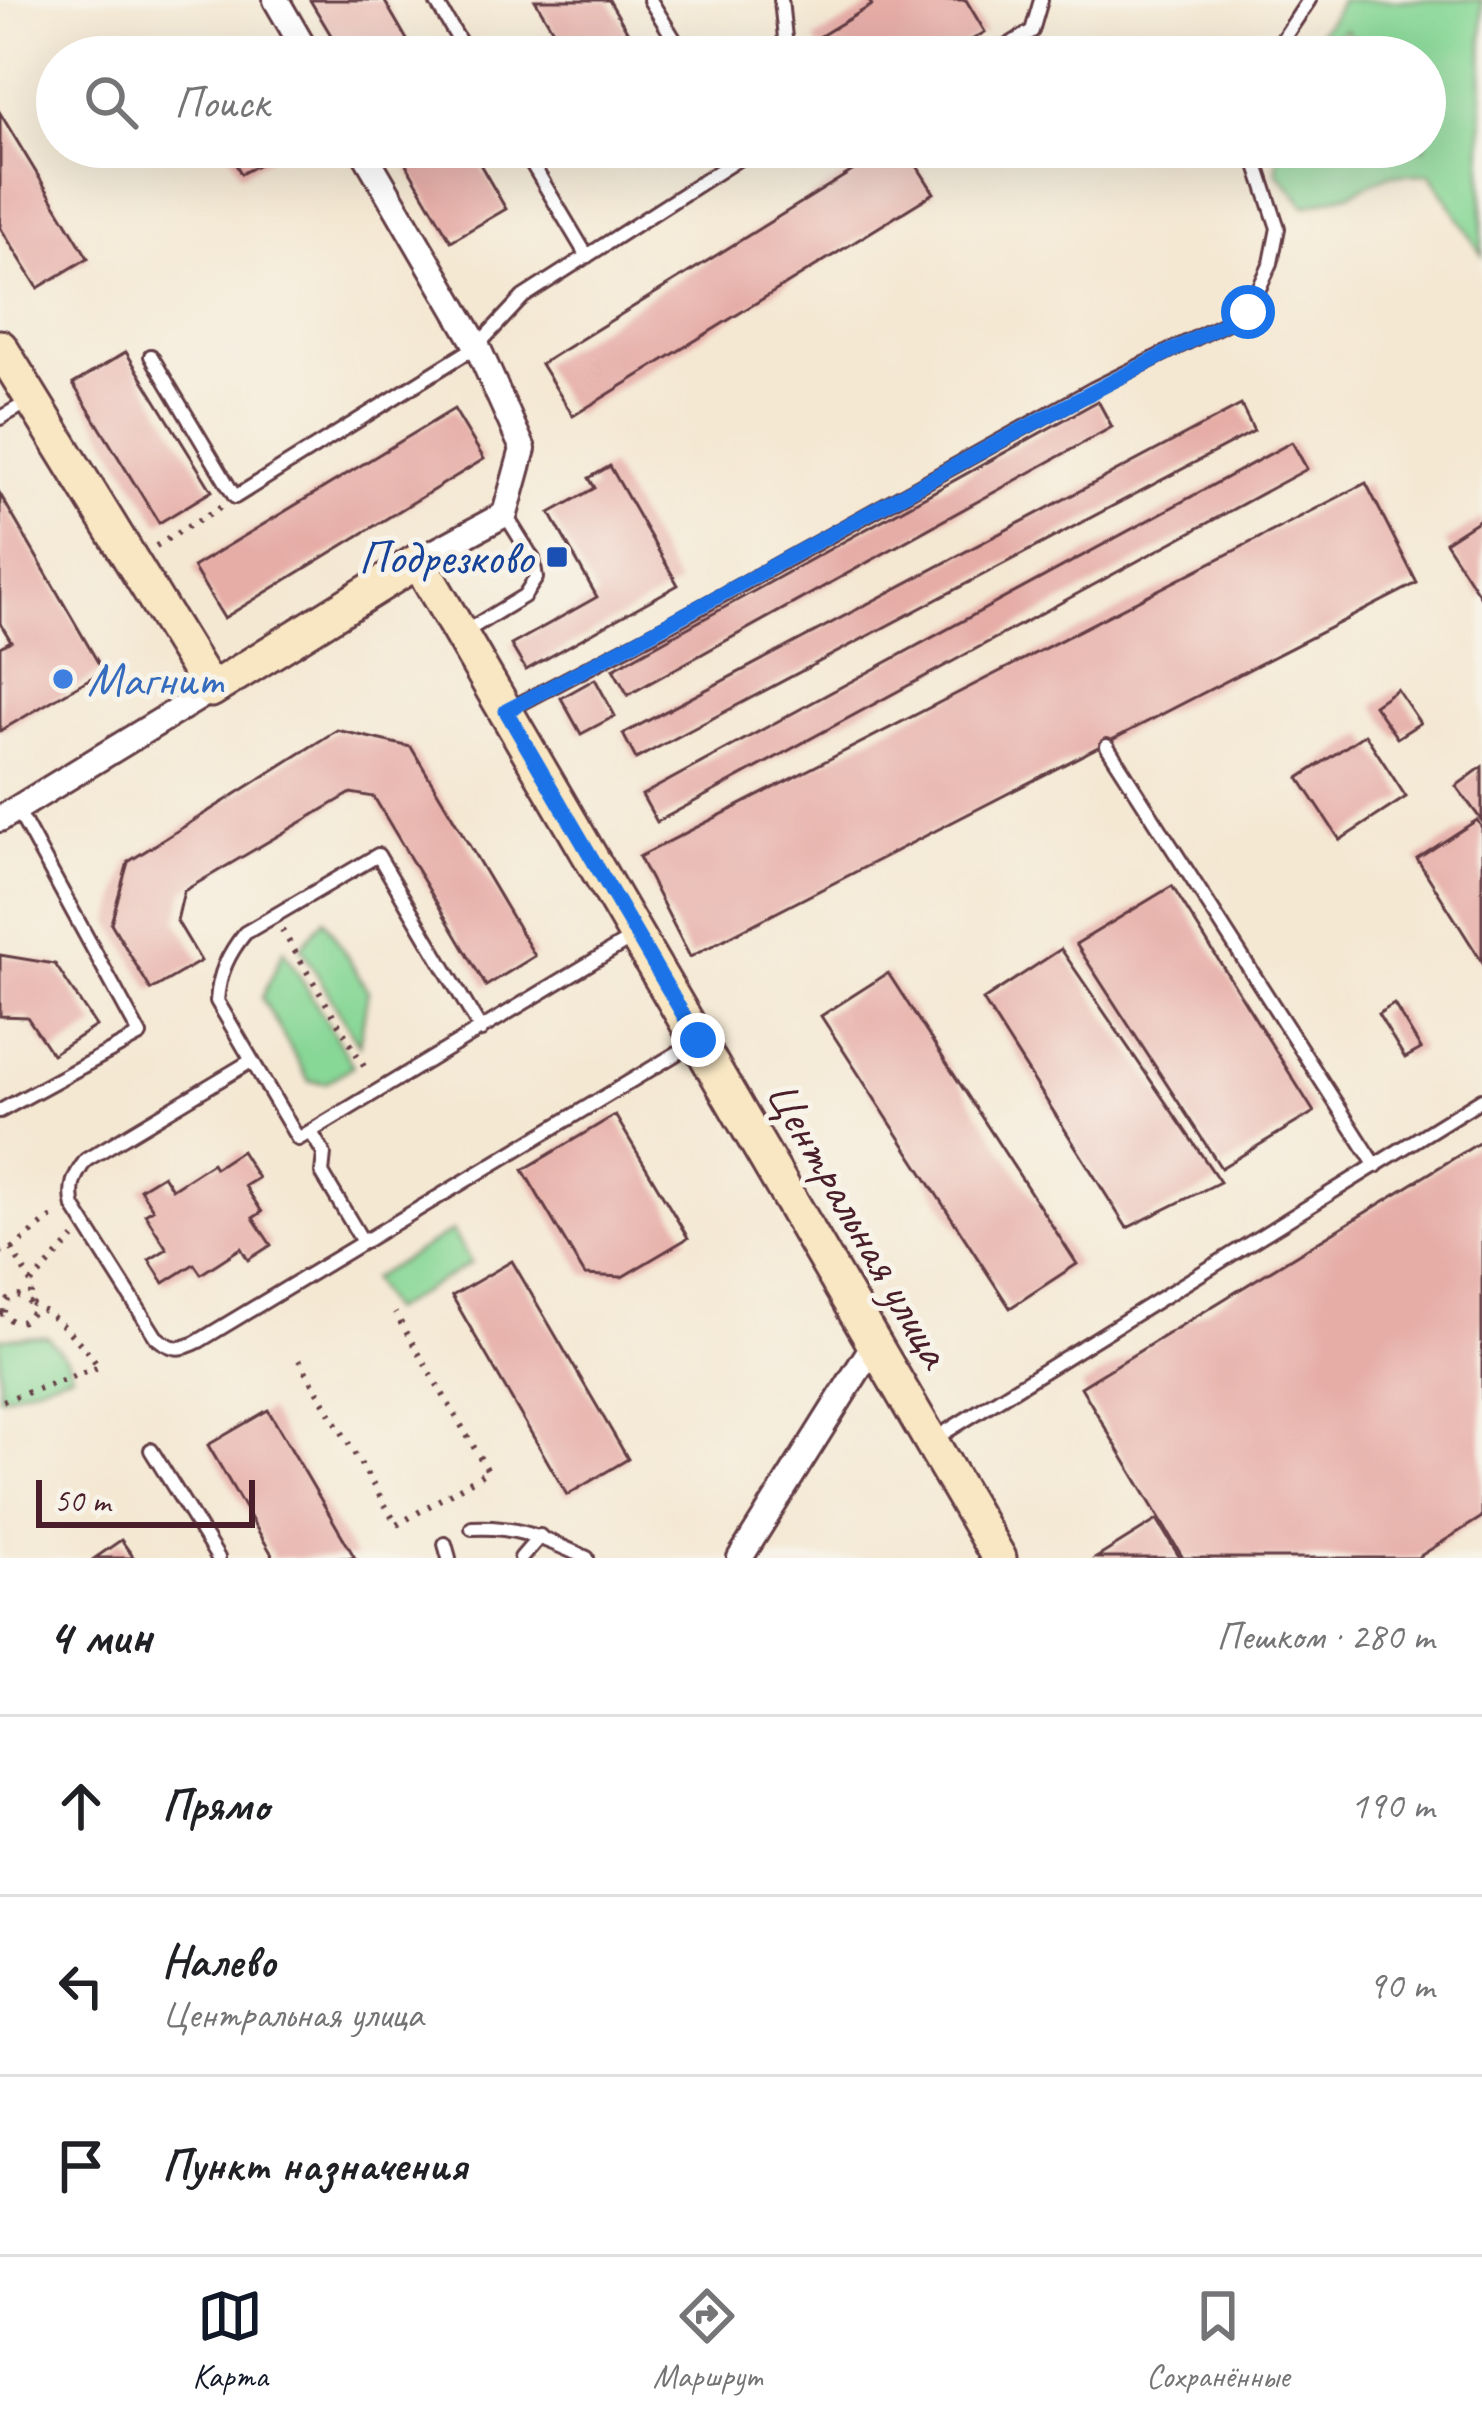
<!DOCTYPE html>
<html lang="ru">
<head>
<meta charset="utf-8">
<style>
	body { margin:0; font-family:Caveat,sans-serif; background:#f6f6f6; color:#202124 }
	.scale { position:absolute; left:36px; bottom:30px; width:219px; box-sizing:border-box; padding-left:12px; border:6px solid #4a1f2b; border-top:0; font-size:33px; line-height:42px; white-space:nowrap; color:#4a1f2b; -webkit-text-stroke:9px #f7f3e8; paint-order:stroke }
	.stop { position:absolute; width:36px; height:36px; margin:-27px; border:9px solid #1a73e8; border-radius:50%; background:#fff }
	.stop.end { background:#1a73e8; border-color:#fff; box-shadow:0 3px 12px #0008 }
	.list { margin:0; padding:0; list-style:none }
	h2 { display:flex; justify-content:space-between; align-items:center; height:156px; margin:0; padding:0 48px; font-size:51px }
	h2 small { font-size:39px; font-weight:400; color:#757577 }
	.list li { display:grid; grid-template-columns:78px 1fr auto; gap:36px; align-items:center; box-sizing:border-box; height:180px; padding:0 48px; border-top:3px solid #e0e0e0 }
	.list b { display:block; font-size:45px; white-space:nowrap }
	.list p { margin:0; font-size:39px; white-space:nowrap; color:#757577 }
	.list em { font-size:39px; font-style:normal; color:#757577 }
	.icon { flex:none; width:66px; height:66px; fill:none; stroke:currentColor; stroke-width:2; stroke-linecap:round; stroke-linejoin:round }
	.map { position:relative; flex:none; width:1482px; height:1558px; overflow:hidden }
	.search { position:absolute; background:#fff; box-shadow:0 12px 48px #0002; left:36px; right:36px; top:36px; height:132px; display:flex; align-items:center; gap:30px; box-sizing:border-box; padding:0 42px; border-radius:66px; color:#757577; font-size:45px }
	.sheet { height:696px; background:#fff }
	nav { display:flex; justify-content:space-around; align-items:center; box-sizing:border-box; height:168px; border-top:3px solid #e0e0e0; background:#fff; font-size:33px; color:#757577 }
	nav a { display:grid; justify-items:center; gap:6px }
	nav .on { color:#111827 }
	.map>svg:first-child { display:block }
</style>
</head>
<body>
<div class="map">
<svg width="1482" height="1558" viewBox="0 0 1482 1558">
	<rect width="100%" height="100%" fill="#f7f3e8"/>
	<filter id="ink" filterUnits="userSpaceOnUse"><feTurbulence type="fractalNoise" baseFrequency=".00833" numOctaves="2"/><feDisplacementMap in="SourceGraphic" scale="24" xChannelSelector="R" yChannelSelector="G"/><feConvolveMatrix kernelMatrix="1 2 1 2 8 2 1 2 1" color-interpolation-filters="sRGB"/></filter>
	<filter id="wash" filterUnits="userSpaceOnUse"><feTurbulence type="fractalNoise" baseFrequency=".004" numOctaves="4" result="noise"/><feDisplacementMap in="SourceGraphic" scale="48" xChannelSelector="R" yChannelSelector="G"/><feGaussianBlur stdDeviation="2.7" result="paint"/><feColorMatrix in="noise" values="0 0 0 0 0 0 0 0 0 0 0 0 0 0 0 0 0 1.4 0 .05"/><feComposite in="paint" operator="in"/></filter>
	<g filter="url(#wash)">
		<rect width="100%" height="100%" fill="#f4e8d3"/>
		<g fill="#87d796" stroke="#687b60" stroke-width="3">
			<path d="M1340 0H1482V255L1431 174 1389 175 1351 193 1305 206 1277 172 1278 147H1425V57H1368L1345 30 1317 57H1303C1310 34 1333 24 1340 0Z"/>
			<polygon points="324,919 368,991 359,1045 301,947"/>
			<polygon points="284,950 353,1066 326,1083 309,1081 262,998"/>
			<polygon points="452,1231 471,1263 390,1311 371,1279"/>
			<polygon points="47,1336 68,1361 72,1373 0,1397 0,1338"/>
		</g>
		<g id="blocks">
			<g fill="#e6ada7">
				<polygon points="310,0 384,0 417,57 344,57"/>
				<polygon points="535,0 609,0 642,57 569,57"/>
				<polygon points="868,0 966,0 985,32 943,57 824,57 814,40 872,5"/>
				<polygon points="0,113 88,258 38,288 0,227"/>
				<polygon points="227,147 267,147 272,157 241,174"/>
				<polygon points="396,147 470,147 506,209 451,241"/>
				<polygon points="891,147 905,147 934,193 573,416 541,364"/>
				<polygon points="126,352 212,491 159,523 73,384"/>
				<polygon points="1098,401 1112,427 628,695 613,669"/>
				<polygon points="1241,405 1254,431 636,759 623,734"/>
				<polygon points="454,409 484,459 224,618 193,567"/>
				<polygon points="1292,442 1307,469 657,822 642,795"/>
				<polygon points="610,466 678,585 526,670 511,645 597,597 550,513 595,488 589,478"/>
				<polygon points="1366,483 1417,583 690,957 639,857"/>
				<polygon points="0,494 103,671 0,731 0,647 11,641 0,623"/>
				<polygon points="1482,518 1482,599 1445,542"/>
				<polygon points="595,679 615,716 581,734 561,698"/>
				<polygon points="1397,689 1420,723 1397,738 1374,705"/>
				<polygon points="337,730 411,747 535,956 486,986 374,797 351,793 184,891 177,921 201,961 151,990 111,923 128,862"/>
				<polygon points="1365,734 1406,797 1340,840 1299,778"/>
				<polygon points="1482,767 1482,821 1456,786"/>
				<polygon points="1477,820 1482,828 1482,962 1417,859"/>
				<polygon points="1172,886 1314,1112 1221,1168 1076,944"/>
				<polygon points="1061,949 1220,1182 1127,1228 983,1000"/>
				<polygon points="0,955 55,964 96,1026 52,1054 27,1017 0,1016"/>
				<polygon points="888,973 1077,1264 1010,1308 821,1016"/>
				<polygon points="1394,1004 1421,1049 1405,1058 1378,1014"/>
				<polygon points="615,1115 688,1238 622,1277 585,1275 523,1170"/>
				<polygon points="1482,1141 1482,1517 1417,1558 1183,1558 1081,1387"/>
				<polygon points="241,1151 258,1178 245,1186 262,1212 253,1218 271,1245 248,1260 241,1248 201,1274 194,1264 164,1283 149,1260 167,1249 145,1214 153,1209 140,1189 163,1175 172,1189 212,1163 215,1168"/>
				<polygon points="512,1261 628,1459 567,1495 452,1296"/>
				<polygon points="268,1410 307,1476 355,1558 274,1558 208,1445"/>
				<polygon points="1157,1520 1180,1558 1096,1558"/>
				<polygon points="121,1540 134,1558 95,1558"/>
			</g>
		</g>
	</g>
	<g filter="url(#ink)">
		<use href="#blocks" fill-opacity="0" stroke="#643d44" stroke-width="3"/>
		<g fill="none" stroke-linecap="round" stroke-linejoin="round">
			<g stroke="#643d44" stroke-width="18">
				<g id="lane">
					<polyline points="435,0 469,57"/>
					<polyline points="650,0 685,57"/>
					<polyline points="781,0 787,57"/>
					<polyline points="989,57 1032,31 1041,0"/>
					<polyline points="1271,57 1309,0"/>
					<polyline points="522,147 587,256"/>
					<polyline points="151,356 235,497 477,346 523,297 757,147"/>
					<polyline points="0,418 30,401"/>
					<polyline points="463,633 524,596 536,578 533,559 505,514"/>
					<polyline points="506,711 669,625 1093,389 1248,312 1271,263 1278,228 1251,147"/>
					<polyline points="1107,746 1376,1166"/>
					<path d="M481 1030 378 855 245 933C228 954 219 973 217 1001L298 1139 635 936"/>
					<path d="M251 1061 86 1160C74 1176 69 1187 74 1207L156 1337C172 1350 180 1351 199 1341L694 1043"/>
					<polyline points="0,1111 140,1035 17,809"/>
					<polyline points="311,1132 324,1154 322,1173 363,1242"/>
					<polyline points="931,1441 1482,1099"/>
					<polyline points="151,1450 218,1558"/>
					<path d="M472 1528C516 1525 548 1540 587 1558"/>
					<polyline points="445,1544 449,1558"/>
					<polyline points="521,1558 540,1536"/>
				</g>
			</g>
			<g stroke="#643d44" stroke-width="30">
				<g id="street">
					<polyline points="276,0 309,57"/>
					<polyline points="361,147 477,346 523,449 505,514 418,561"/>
					<polyline points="0,819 211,690"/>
					<polyline points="740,1558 874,1344"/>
				</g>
			</g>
			<g stroke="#643d44" stroke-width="39">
				<polyline id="secondary" points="0,347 211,690 418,561 999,1558"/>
			</g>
			<g stroke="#643d44" stroke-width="6" stroke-dasharray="3 9" stroke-linecap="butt">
				<polyline points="156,546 222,506"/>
				<polyline points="282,930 368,1073"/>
				<polyline points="12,1249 56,1214"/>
				<path d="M0 1252 12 1249 31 1283V1303C58 1318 82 1343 99 1367L0 1402"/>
				<polyline points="31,1283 74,1238"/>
				<path d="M0 1314 4 1313C13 1326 24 1325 32 1312 30 1291 4 1290 4 1313"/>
				<polyline points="299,1360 397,1525 488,1471 395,1313"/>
			</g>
			<use href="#lane" stroke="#fff" stroke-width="12"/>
			<use href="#street" stroke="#fff" stroke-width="24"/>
			<use href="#secondary" stroke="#f9e7c3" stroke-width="33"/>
		</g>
	</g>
	<g fill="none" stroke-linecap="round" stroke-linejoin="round" filter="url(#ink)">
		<path stroke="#1a73e8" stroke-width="15" d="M698 1040 506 711C754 580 997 437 1248 312"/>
	</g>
	<rect fill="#1a4fb4" stroke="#f7f3e8" stroke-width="4.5" x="545" y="545" width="24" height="24" rx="6"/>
	<circle fill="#3f7fe0" stroke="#f7f3e8" stroke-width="4.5" cx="63" cy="679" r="12"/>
	<g text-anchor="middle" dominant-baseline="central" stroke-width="10" stroke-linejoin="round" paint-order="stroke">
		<g font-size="48" fill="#164399" stroke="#f7f3e8" text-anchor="end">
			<text x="533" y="557">Подрезково</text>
		</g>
		<g font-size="48" fill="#366cbe" stroke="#f7f3e8" text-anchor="start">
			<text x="87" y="679">Магнит</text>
		</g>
		<g font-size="48" fill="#4a1f2b" stroke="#f7f3e8">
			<text transform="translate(859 1223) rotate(60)">Центральная улица</text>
		</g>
	</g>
</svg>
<div class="scale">50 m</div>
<div class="stop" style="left:1248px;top:312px"></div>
<div class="stop end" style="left:698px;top:1040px"></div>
<div class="search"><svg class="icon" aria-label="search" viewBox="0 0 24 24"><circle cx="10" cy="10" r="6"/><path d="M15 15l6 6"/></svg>Поиск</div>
</div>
<section class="sheet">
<h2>4 мин<small>Пешком · 280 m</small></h2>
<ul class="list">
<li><svg class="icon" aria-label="ahead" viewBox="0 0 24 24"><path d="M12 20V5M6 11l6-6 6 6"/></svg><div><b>Прямо</b></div><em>190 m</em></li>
<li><svg class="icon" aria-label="left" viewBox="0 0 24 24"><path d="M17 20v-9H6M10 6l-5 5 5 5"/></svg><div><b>Налево</b><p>Центральная улица</p></div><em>90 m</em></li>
<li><svg class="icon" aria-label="arrive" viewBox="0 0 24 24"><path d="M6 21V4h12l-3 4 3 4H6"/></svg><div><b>Пункт назначения</b></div></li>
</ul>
</section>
<nav>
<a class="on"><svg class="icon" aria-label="map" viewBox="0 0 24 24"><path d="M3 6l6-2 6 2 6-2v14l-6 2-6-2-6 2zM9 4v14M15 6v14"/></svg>Карта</a>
<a><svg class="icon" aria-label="directions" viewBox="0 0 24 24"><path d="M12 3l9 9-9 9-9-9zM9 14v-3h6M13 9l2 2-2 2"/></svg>Маршрут</a>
<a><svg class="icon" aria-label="saved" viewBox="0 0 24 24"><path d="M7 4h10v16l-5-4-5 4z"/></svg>Сохранённые</a>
</nav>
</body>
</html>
